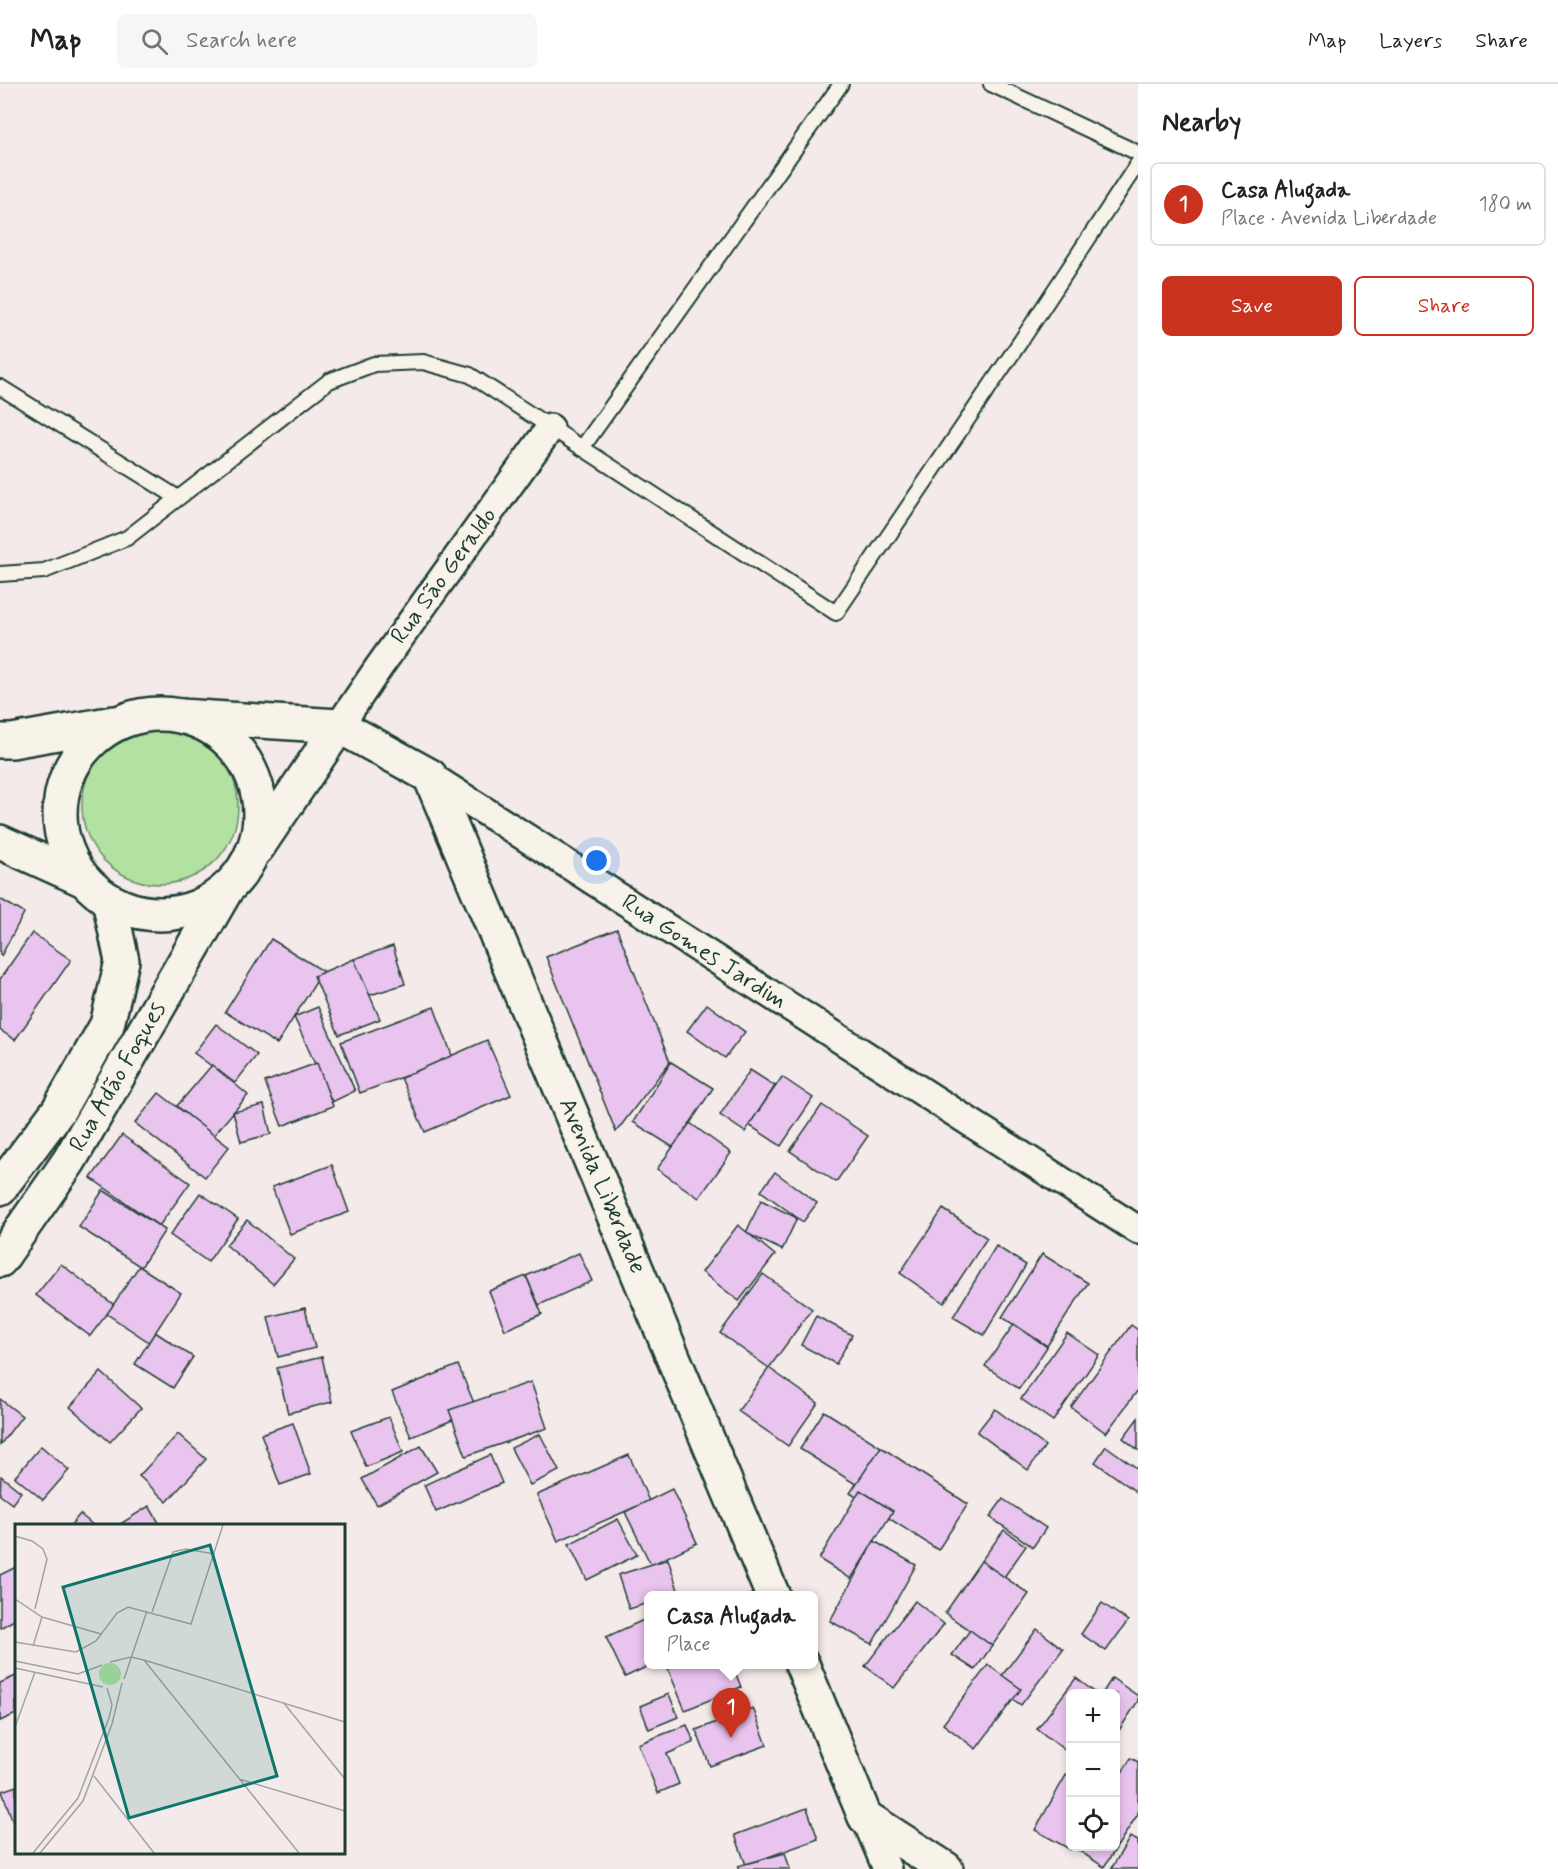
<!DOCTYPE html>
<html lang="en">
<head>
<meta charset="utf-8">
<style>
	body { margin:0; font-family:Mynerve,sans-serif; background:#f6f6f6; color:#222 }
	.controls { position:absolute; right:18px; bottom:18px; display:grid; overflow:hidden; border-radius:9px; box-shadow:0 3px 9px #0003 }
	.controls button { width:54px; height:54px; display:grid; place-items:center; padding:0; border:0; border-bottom:2px solid #e0e0e0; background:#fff; color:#222; font:30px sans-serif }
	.you { position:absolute; left:597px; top:777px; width:21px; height:21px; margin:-15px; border:4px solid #fff; border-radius:50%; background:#1a73e8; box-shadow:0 0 0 9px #1a73e833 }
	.badge { display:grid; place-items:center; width:39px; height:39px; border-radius:50%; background:#c8321e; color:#fff; font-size:20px; font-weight:700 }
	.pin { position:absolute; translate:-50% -50px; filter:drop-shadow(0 2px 3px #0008) }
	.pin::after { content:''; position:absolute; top:32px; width:21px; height:18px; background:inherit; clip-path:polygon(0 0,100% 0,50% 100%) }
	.popup { position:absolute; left:644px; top:1507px; width:174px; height:78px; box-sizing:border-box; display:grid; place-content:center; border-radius:9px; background:#fff; filter:drop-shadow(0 2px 4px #0005); font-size:20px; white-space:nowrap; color:#767676 }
	.popup b { font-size:22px; color:#222 }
	.popup::after { content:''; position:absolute; left:50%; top:100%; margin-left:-12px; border:12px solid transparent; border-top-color:#fff }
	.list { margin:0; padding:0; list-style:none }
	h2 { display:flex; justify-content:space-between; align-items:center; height:78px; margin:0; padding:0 24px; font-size:26px }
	h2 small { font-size:20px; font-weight:400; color:#767676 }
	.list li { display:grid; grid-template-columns:39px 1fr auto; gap:18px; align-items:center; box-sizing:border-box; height:84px; margin:0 12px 12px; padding:0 12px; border:2px solid #e0e0e0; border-radius:9px }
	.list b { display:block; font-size:22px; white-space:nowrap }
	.list p { margin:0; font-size:20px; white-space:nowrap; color:#767676 }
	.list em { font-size:20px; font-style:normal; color:#767676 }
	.actions { display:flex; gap:12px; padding:18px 24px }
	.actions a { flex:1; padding:14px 0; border:2px solid #c8321e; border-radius:9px; text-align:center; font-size:21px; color:#c8321e }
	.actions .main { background:#c8321e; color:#fff }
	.icon { flex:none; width:33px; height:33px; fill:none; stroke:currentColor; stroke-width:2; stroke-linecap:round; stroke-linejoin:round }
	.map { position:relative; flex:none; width:1138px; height:1785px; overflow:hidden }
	header { display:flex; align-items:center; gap:36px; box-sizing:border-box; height:84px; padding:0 30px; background:#fff; border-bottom:2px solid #e0e0e0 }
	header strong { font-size:28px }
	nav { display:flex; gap:33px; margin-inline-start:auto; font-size:21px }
	.search { width:420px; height:54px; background:#f6f6f6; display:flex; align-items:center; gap:15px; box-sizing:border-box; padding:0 21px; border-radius:9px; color:#767676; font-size:22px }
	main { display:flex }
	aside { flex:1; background:#fff }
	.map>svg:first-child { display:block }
</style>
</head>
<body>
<header>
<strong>Map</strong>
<div class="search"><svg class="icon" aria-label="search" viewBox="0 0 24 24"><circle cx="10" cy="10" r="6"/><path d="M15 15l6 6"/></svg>Search here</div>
<nav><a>Map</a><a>Layers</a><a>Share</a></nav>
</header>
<main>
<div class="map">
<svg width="1138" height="1785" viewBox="0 0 1138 1785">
	<rect width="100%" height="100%" fill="#f4eae9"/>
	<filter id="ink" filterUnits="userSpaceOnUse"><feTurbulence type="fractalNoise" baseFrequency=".0167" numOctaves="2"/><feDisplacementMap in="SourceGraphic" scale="12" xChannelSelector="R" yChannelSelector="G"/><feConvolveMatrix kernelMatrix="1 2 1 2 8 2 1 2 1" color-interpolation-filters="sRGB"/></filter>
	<g filter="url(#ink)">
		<circle fill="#b2e1a1" stroke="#688f6a" stroke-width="1.5" cx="160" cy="722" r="78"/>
		<g fill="#e9c4ee" stroke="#1f3d34" stroke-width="1.5">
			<polygon points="0,815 24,829 1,872 0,871"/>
			<polygon points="617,845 670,978 616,1048 546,873"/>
			<polygon points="32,849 71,876 15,956 0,946 0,895"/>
			<polygon points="271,855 323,887 277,960 225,928"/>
			<polygon points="393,862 405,900 367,912 354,875"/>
			<polygon points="354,875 380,935 339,951 314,892"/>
			<polygon points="707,920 745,948 725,974 687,947"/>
			<polygon points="318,923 355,1007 332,1018 294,933"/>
			<polygon points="434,923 453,974 360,1009 341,958"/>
			<polygon points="216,940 257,971 235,999 194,969"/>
			<polygon points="487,956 511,1011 425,1048 401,994"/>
			<polygon points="671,978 713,1004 674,1064 633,1038"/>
			<polygon points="317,979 333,1022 282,1042 265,998"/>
			<polygon points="212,981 248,1011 213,1052 177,1022"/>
			<polygon points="750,986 775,1002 745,1048 720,1031"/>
			<polygon points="782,993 813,1014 781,1062 749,1041"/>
			<polygon points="159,1009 229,1063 205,1093 135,1039"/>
			<polygon points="264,1021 271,1050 241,1058 233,1028"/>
			<polygon points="822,1021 868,1052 836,1098 790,1067"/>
			<polygon points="690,1039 731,1069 699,1114 657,1085"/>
			<polygon points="122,1051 190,1099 159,1142 91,1094"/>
			<polygon points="332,1081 349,1128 290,1150 272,1103"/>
			<polygon points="775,1088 817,1119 803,1138 761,1107"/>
			<polygon points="103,1106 165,1146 141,1183 79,1143"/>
			<polygon points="200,1109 238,1135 208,1178 170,1151"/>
			<polygon points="761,1116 797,1134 782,1166 746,1149"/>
			<polygon points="943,1125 987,1154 944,1219 900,1189"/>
			<polygon points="247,1136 294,1175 273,1200 226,1161"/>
			<polygon points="738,1141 775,1171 739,1217 702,1188"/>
			<polygon points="996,1162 1026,1181 984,1251 953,1233"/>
			<polygon points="579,1169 592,1197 539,1221 526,1192"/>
			<polygon points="1042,1170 1088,1199 1047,1262 1002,1233"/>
			<polygon points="61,1180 114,1221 90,1252 36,1211"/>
			<polygon points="139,1182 181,1209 149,1258 107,1230"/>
			<polygon points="763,1190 812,1225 769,1284 720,1249"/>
			<polygon points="526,1192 542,1230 505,1246 489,1207"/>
			<polygon points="305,1224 315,1264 278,1273 268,1233"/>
			<polygon points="816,1232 852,1251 836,1280 801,1261"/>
			<polygon points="1014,1240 1047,1263 1019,1305 985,1282"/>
			<polygon points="1131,1241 1138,1246 1138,1306 1106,1349 1071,1323"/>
			<polygon points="155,1248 193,1273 173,1304 135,1280"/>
			<polygon points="1067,1249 1099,1271 1053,1337 1021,1315"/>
			<polygon points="322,1273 332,1318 288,1329 277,1284"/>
			<polygon points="458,1281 477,1326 411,1353 392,1308"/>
			<polygon points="769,1284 818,1319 788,1362 738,1327"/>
			<polygon points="101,1288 141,1324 110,1358 70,1323"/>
			<polygon points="531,1298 547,1344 466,1372 449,1326"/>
			<polygon points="0,1315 22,1332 0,1361"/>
			<polygon points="995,1325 1045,1362 1028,1386 977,1348"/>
			<polygon points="824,1327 881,1363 857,1401 800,1365"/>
			<polygon points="389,1333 403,1368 366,1383 351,1347"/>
			<polygon points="1138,1334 1138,1366 1123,1354"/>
			<polygon points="293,1339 311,1390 280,1401 261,1350"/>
			<polygon points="178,1350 206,1375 167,1418 139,1392"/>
			<polygon points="540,1350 559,1387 530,1401 511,1364"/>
			<polygon points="41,1362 69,1386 43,1416 15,1393"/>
			<polygon points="421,1362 437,1388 377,1421 362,1395"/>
			<polygon points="1106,1362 1138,1385 1138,1409 1095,1378"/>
			<polygon points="881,1363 968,1420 938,1466 850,1409"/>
			<polygon points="490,1371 502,1399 436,1428 424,1401"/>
			<polygon points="629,1371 649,1417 558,1457 537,1411"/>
			<polygon points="1,1392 21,1408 12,1420 0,1411"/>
			<polygon points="672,1405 697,1459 651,1481 625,1428"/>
			<polygon points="860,1406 893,1427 851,1495 819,1475"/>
			<polygon points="1003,1415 1046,1444 1033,1463 990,1433"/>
			<polygon points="149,1422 161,1442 117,1442"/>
			<polygon points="80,1430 94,1442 70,1442"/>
			<polygon points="618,1435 637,1471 587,1496 569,1460"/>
			<polygon points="1004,1446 1026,1462 1004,1493 981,1477"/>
			<polygon points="874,1457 916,1481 872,1560 830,1537"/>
			<polygon points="668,1475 679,1509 671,1512 648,1512 648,1519 629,1525 618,1491"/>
			<polygon points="981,1477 1029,1510 992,1562 945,1529"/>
			<polygon points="16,1483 16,1535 0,1544 0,1491"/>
			<polygon points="915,1517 944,1540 894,1604 865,1582"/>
			<polygon points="1102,1519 1128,1537 1106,1567 1081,1550"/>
			<polygon points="648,1534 648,1580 653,1580 625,1593 606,1553"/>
			<polygon points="1037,1545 1063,1565 1021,1621 994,1602"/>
			<polygon points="970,1546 992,1562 975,1586 952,1571"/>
			<polygon points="679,1580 732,1580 741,1603 685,1626 668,1585"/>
			<polygon points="988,1581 1021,1605 976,1665 943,1640"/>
			<polygon points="16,1592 16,1630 0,1637 0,1599"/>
			<polygon points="1076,1594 1097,1610 1070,1610 1070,1670 1037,1645"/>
			<polygon points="1112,1594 1138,1612 1138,1617 1116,1651 1116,1610 1102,1610"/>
			<polygon points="669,1610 678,1633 649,1645 640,1622"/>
			<polygon points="753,1624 767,1661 710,1682 696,1646"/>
			<polygon points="687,1641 694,1658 667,1670 679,1700 658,1709 638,1660"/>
			<polygon points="1131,1674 1138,1678 1138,1730 1104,1783 1073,1763 1116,1762 1116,1698"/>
			<polygon points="1070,1684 1070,1762 1073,1762 1071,1766 1035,1746"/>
			<polygon points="16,1702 16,1747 2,1707"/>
			<polygon points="807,1724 818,1755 746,1781 735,1751"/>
			<polygon points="1130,1753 1138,1757 1138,1785 1111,1785"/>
			<polygon points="785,1769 790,1785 738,1785 738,1782"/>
		</g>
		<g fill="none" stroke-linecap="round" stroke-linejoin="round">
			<g stroke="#1f3d34" stroke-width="18">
				<g id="lane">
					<polyline points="991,0 1138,69"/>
					<polyline points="0,303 178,414"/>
					<polyline points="582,364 841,0"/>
					<polyline points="0,490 44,487 127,454 329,297 374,280 423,278 470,291 836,529 1031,242 1138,79"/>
				</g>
			</g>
			<g stroke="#1f3d34" stroke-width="32">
				<g id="street">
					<polyline points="339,642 379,583 550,344"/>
					<polyline points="430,692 1138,1146"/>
					<polyline points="865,1733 887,1785"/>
				</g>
			</g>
			<g stroke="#1f3d34" stroke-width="38">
				<g id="secondary">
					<circle cx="160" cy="730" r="100"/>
					<polyline points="181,632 339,642 430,692 773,1512"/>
					<polyline points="0,657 12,657 114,639"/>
					<polyline points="0,758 84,796"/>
					<polyline points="257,764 339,642"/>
					<polyline points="0,1104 58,1027 107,941 122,877 109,816"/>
					<polyline points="0,1176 69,1077 226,806"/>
					<polyline points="802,1580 865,1733 946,1785"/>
				</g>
			</g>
			<use href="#lane" stroke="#f7f3e8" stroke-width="14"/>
			<use href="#street" stroke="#f7f3e8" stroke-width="27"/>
			<use href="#secondary" stroke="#f7f3e8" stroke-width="33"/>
		</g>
	</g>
	<g text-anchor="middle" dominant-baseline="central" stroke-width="5" stroke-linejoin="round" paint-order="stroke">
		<g font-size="24" fill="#1f3d34" stroke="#f7f3e8">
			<text transform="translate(444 492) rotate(-54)">Rua São Geraldo</text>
			<text transform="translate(704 868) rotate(33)">Rua Gomes Jardim</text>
			<text transform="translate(118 993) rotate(-60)">Rua Adão Foques</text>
			<text transform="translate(602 1102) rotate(67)">Avenida Liberdade</text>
		</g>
	</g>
	<g transform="translate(15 1440)">
		<rect width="330" height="330" fill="#f4eae9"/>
		<path d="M84 150a11 11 0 1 1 22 0a11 11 0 1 1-22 0Z" fill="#b2e1a1"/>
		<path fill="none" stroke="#9fa5a1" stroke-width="1.5" d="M0 12 17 17 28 25 32 35 20 85M0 75 27 93 86 110M137 88 158 28 171 25 199 30M0 118 61 128 81 117 102 89 113 83 176 100 208 1M18 122 27 93M129 136 284 329M0 137 63 150 87 141M95 138 116 133 129 136 330 198M0 144 88 163M109 155 132 87M268 178 330 255M0 203 20 148M79 252 139 329M224 255 330 287M18 329 63 274 94 194 97 181 92 164M25 329 68 277 97 200 107 159"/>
		<path fill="#0f766e" fill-opacity="0.15" stroke="#0f766e" stroke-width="3" d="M195 21 262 252 114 294 48 63Z"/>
		<rect width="330" height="330" fill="none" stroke="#1f3d34" stroke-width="3"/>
	</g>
</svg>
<div class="controls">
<button>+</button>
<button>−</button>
<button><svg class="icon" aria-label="locate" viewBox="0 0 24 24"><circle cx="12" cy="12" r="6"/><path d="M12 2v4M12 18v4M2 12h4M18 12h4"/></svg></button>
</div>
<div class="you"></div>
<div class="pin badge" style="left:731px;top:1654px">1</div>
<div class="popup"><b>Casa Alugada</b>Place</div>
</div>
<aside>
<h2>Nearby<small></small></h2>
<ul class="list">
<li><span class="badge">1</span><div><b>Casa Alugada</b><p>Place · Avenida Liberdade</p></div><em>180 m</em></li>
</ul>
<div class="actions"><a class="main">Save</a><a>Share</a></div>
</aside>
</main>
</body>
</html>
